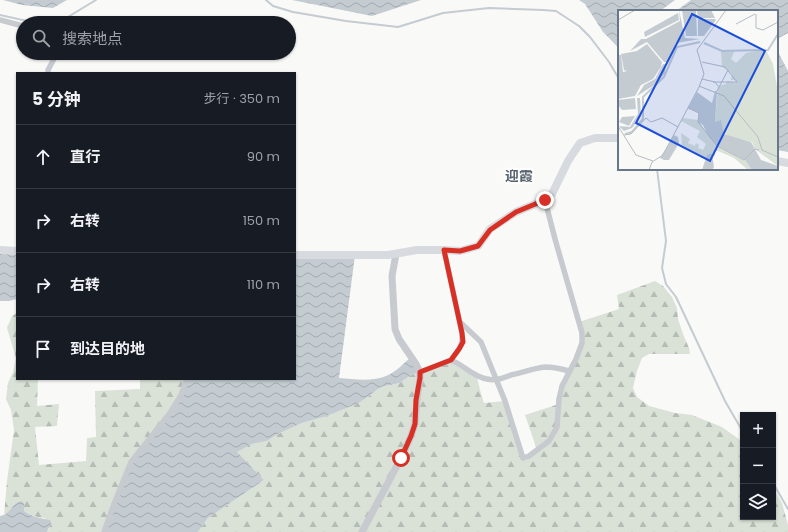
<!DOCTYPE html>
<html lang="zh">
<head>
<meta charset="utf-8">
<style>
	body { margin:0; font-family:Poppins,"Noto Sans SC",sans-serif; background:#20242c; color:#f1f3f6 }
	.controls { position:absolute; right:12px; bottom:12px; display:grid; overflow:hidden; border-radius:0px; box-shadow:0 1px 3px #0004 }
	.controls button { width:36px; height:36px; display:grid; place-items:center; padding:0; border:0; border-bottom:1px solid #363941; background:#171b24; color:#f1f3f6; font:20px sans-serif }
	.stop { position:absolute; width:12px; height:12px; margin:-9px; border:3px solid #d93025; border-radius:50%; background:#fff }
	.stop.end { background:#d93025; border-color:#fff; box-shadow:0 1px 4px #0008 }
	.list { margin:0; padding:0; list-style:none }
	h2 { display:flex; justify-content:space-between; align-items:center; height:52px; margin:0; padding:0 16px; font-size:17px }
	h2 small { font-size:13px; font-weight:400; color:#9ea1a6 }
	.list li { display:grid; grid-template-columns:26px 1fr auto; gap:12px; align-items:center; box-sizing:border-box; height:64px; padding:0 16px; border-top:1px solid #363941 }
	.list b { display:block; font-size:15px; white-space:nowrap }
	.list em { font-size:13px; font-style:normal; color:#9ea1a6 }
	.icon { flex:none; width:22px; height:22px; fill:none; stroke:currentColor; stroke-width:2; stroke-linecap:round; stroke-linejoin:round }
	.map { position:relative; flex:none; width:788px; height:532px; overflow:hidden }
	.search { position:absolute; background:#171b24; box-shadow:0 1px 3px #0004; left:16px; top:16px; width:280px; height:44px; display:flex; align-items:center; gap:10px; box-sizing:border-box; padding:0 14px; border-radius:22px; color:#9ea1a6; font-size:15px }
	.panel { position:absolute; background:#171b24; box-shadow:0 1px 3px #0004; left:16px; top:72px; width:280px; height:308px; border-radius:0px }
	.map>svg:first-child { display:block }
</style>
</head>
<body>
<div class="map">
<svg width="788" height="532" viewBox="0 0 788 532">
	<defs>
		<pattern id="forest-firs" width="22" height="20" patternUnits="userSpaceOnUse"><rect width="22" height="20" fill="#dae2d8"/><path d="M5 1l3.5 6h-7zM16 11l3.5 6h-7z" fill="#b5bcb5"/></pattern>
		<pattern id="water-waves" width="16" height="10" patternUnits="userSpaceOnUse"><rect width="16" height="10" fill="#c4ccd2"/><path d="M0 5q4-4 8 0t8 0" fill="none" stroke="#a3aab0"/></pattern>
	</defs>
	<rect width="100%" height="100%" fill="#f9f9f7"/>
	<g fill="url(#forest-firs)">
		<polygon points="655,281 663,286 672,297 677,308 678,319 683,334 689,348 690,354 649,354 642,358 637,371 633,388 637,397 649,406 675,413 692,415 722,427 743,442 743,517 773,517 773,488 782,503 788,525 788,532 198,532 208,518 264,480 236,452 252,444 267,441 278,434 302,423 327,416 359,403 381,387 400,383 411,375 451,360 477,377 480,390 484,403 505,401 523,458 537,450 525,415 559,404 559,399 582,343 579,322 619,309 617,295"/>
		<path d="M17 313V379H38L37 406 59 404 57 426 35 427 39 465 86 461 87 438 96 437 95 391 140 389V379H187L104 532H47L49 529 45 518C37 518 31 515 24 511V503L15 504 10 511 4 516 7 481 14 430 11 410 6 399 8 383 13 372 16 358 7 328 12 316Z"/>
	</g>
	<g fill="url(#water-waves)">
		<polygon points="3,0 67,0 53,8 22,5"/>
		<polygon points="292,0 421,0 372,16"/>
		<polygon points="579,0 675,0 660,11 619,11 619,48 603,32 585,4"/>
		<polygon points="691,0 788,0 788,33 777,39 777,11 676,11"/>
		<polygon points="777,50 788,71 788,152 777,150"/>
		<polygon points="0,250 17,251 17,299 9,301 0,301"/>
		<path d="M295 255H355L339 378C354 379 372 382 386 376 395 373 404 363 411 357L420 372 411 375 400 383 381 387 359 403 327 416 302 423 278 434 267 441 252 444 237 452 264 480 208 518 198 532H104L131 462 170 413 187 379H295Z"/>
		<path d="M21 501 24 503V511C29 514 34 517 40 518 43 519 46 519 50 520L51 523 47 532H0V516C8 515 10 509 15 504 17 503 19 502 21 501Z"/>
	</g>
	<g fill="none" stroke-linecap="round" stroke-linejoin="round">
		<g stroke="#c4ccd2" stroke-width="2">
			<polyline points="266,0 273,6 293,12 346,21 398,27 443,13 489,8 543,10 556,11 579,26 590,37 609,62 619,79"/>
			<polyline points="0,15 36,23"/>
			<polyline points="58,23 96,0"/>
			<polyline points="657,169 666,241 662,268 666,284 676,297 725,401 743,432"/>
			<polyline points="773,483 788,509"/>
		</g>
		<g stroke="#c7cace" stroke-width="5.5">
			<polyline points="0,20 23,26"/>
			<polyline points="48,73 48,70 57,53"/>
			<path d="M444 250 462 333C463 347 459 349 451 360"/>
			<polyline points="460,322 481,342 505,401 523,458 529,456 549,441 557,427 559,399 562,386 576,359 582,343 582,333 555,239 545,200"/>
			<path d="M420 372 451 360C464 365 473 377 487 379 496 381 503 378 511 375 522 373 534 368 545 367 553 367 562 369 569 371"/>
			<polyline points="104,532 114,504 131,462 170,413 181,395 187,379"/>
		</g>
		<polyline stroke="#c7cace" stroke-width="7" points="362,532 401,458 411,436 415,424 417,399 420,378 420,372 416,364 399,339 395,329 392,276 396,254"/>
		<g stroke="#d7dbdf" stroke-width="8">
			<polyline points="777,161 788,163"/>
			<polyline points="0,250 17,251"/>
			<polyline points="295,255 388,255 417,250 444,250 460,251 478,246 490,229 516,212 545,200 552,194 568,161 580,143 595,138 619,138"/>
		</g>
	</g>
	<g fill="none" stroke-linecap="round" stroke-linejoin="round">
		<polyline stroke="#d93025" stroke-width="5" points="401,458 411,436 415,424 416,400 420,378 420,372 451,360 459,349 463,342 462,333 444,250 460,251 478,246 490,230 516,212 545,200"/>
	</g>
	<g text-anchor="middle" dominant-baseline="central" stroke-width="4" stroke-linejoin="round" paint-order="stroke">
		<g font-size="14" font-weight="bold" fill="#56616e" stroke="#fff">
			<text x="519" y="176">迎霞</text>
		</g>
	</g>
	<g transform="translate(618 10)">
		<rect width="160" height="160" fill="#f9f9f7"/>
		<path d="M143 40 149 42 155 54 160 82V156L137 139 134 132 110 126 105 121 103 111 97 112 100 76 108 74 109 71 118 73V70H113L114 64 104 56 103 42H116L113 49 118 53 128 43ZM65 108 80 110 91 127 104 138 127 150 134 160H130L116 148 100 141H97V147L94 143 90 145V149L64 135 63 123 72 129 70 133 77 136 78 133 81 135 80 138 85 140 88 134 79 127 82 121 63 111Z" fill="#dae2d8"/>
		<path d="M61 0 67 28 82 29 58 33 49 52H46L29 32 12 41 23 29H28L62 11ZM64 0H78L79 26H68ZM79 0H93L97 8H80ZM60 3 61 10 27 27 26 22ZM80 9H97L98 10 86 26H80ZM29 34 44 52 43 57 35 69 23 75 17 86 0 89V45H3L5 62 9 61 6 60 3 44 19 41ZM45 54H48L47 63 38 74 19 86 26 75 37 69ZM97 81H99L97 112 103 110 106 124 133 132 143 150 160 156V160H134L127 150 101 137 91 127 85 115 80 112 81 103 70 98 79 82 94 93ZM17 88 18 99 4 100 0 95V90ZM19 88H22L23 106 14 118 6 121 1 116 12 117 20 104ZM17 106 11 116 1 112 4 107ZM56 125 60 127 61 133 51 150H46L42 148ZM94 143 96 157 94 160H84L89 145Z" fill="#c4ccd2"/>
		<path fill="none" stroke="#c4ccd2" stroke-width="2" d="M86 33 104 41 150 40 160 24M7 124 14 122 25 109V87L46 67 59 37 82 32"/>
		<path fill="none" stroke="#b6bdc4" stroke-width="1" d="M138 4V18L145 20 160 12M0 10 17 0M118 14 137 4M84 52 107 57 119 72H95M84 69 97 72 100 76M81 76 106 86 140 127 144 140 160 147M99 81 110 60M70 98 81 103 80 112 99 136 126 150 137 139 141 140M0 116 18 145 35 151M6 125 13 124 28 108 33 112 44 108 60 117M31 160 34 152 45 145 81 77 86 64 79 40 108 0"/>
		<path fill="#1d4ed8" fill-opacity="0.15" stroke="#1d4ed8" stroke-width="2" d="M74 4 147 41 92 151 18 113Z"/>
		<rect width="160" height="160" fill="none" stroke="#687789" stroke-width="2"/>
	</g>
</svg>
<div class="controls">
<button>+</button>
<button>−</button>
<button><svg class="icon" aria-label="layers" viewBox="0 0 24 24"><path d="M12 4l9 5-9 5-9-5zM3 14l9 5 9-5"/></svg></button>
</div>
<div class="stop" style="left:401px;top:458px"></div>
<div class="stop end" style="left:545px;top:200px"></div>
<div class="search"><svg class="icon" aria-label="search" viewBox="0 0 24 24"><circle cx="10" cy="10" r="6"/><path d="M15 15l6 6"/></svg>搜索地点</div>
<section class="panel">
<h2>5 分钟<small>步行 · 350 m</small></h2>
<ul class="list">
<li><svg class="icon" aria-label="ahead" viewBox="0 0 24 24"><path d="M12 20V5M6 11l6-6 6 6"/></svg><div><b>直行</b></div><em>90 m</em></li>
<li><svg class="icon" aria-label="right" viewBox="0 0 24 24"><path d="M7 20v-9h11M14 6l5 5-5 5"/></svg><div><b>右转</b></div><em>150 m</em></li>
<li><svg class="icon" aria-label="right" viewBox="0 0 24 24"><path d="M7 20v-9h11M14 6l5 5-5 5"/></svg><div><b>右转</b></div><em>110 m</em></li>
<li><svg class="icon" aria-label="arrive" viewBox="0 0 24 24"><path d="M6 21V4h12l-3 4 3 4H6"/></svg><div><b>到达目的地</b></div></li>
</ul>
</section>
</div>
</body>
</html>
